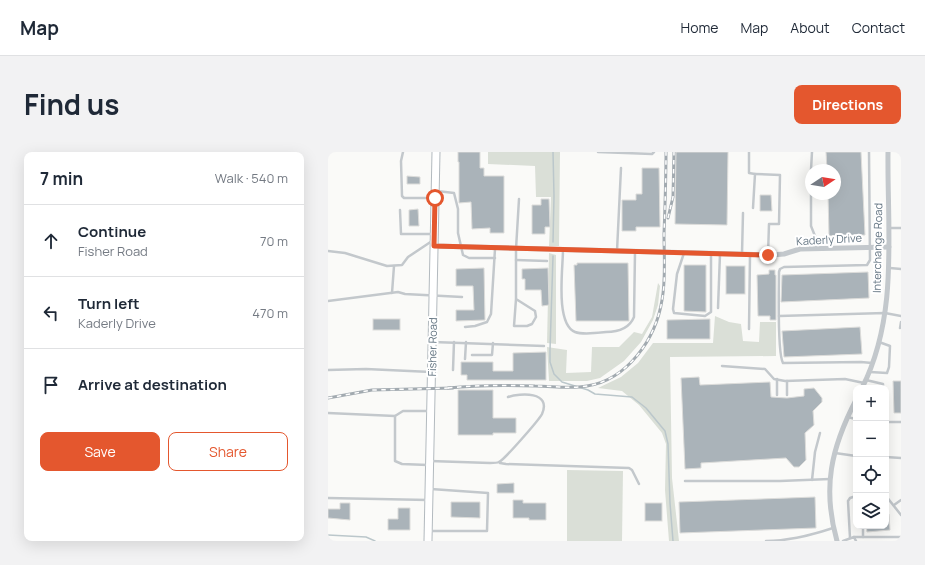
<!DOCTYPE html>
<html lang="en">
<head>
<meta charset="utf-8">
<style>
	body { margin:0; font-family:Manrope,sans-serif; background:#f2f2f3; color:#1f2937 }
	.controls { position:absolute; right:12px; bottom:12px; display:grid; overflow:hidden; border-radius:8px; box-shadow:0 4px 16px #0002 }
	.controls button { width:36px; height:36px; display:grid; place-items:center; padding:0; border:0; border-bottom:1px solid #e0e1e3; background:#fff; color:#1f2937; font:20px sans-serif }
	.compass { position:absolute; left:477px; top:12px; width:36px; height:36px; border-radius:50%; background:#fff; box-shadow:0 4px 16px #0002; rotate:78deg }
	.stop { position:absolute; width:12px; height:12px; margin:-9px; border:3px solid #e4572e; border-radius:50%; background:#fff }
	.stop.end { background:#e4572e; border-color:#fff; box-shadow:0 1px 4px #0008 }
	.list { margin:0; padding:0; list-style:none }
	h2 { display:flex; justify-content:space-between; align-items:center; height:52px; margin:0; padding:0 16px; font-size:17px }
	h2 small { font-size:13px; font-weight:400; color:#747a83 }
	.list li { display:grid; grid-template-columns:26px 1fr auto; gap:12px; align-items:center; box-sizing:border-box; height:72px; padding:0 16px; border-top:1px solid #e0e1e3 }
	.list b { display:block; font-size:15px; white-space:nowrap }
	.list p { margin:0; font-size:13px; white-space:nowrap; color:#747a83 }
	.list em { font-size:13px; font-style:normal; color:#747a83 }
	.actions { display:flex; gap:8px; padding:12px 16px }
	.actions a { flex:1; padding:9px 0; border:1px solid #e4572e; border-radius:8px; text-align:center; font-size:14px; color:#e4572e }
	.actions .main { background:#e4572e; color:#fff }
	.icon { flex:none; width:22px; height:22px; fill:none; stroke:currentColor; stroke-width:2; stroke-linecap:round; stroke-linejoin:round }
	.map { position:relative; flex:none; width:573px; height:389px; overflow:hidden; border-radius:8px }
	header { display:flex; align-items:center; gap:24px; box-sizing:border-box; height:56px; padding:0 20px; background:#fff; border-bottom:1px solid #e0e1e3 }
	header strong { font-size:19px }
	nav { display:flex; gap:22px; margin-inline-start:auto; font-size:14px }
	.intro { display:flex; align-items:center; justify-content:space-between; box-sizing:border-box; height:96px; padding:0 24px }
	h1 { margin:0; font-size:28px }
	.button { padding:10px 18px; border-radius:8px; background:#e4572e; color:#fff; font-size:14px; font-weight:700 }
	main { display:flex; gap:24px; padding:0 24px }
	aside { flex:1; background:#fff; border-radius:8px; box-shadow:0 4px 16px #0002 }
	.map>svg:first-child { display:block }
</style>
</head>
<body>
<header>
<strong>Map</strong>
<nav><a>Home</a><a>Map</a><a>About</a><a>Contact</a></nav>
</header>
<div class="intro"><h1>Find us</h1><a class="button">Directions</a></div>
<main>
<aside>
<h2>7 min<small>Walk · 540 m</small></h2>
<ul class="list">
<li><svg class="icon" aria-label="ahead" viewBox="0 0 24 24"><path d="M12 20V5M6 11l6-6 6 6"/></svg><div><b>Continue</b><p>Fisher Road</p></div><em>70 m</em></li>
<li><svg class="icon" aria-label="left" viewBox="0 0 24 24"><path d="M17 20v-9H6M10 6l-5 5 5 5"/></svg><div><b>Turn left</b><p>Kaderly Drive</p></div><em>470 m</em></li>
<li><svg class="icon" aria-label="arrive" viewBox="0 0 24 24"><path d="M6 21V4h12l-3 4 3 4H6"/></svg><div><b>Arrive at destination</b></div></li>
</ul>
<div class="actions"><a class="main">Save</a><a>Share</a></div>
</aside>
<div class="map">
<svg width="573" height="389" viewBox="0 0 573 389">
	<rect width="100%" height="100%" fill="#fafaf8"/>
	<g fill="#dadfd7">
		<polygon points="160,0 232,0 231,94 221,94 223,45 208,45 207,14 160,12"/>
		<polygon points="221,101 228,103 228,192 219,191"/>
		<polygon points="330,131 332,134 330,153 325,168 313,190 296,209 272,226 259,229 221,229 219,195 239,198 238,221 263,220 264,195 291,195 306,180 314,182 324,165"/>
		<polygon points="387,164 401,170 413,172 415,189 431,190 432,170 448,170 448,204 342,205 344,326 351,389 341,389 337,338 338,292 334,281 311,253 294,239 270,236 293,225 310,211 325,191 385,191"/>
		<polygon points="239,318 295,319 294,389 239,389"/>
	</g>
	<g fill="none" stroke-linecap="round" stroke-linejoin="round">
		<g stroke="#bbc7cb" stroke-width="1.5">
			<polyline points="225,0 226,44 225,90"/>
			<polyline points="225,104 222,198 222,210 226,222 234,230 260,238 267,242 304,245 318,256 337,279 340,292 342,351 345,389"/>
			<polyline points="0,383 38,385 47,389"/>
		</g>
	</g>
	<g fill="#aab3b9" stroke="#dcdcda">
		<polygon points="130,0 152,0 152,16 156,16 156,24 176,24 176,81 162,81 162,76 144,77 143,50 131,51 131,10 130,10"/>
		<polygon points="348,0 400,0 399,73 347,72"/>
		<polygon points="498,0 533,0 537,83 501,84 500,42 507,42 507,18 499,18"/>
		<polygon points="314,16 331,16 332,75 308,75 308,79 294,79 294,48 308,48 308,42 314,42"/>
		<polygon points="79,24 92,25 92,32 79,32"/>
		<polygon points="432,43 443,43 444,59 432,59"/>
		<polygon points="213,47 221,47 222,75 217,75 217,82 204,82 204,53 213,53"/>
		<polygon points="90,57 91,74 81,74 81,58"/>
		<polygon points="249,111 300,111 301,169 248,169 246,113 249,113"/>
		<polygon points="356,113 378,113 378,160 356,159"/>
		<rect x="398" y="114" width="19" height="28"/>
		<polygon points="156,116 157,168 128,169 128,158 146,158 145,134 128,134 128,117"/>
		<polygon points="220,116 221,153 214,154 213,138 197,138 197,127 194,127 194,117"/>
		<polygon points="441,118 447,118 447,123 448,123 448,168 442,168 442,164 430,164 429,123 441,122"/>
		<polygon points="540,120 541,146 453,150 454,123"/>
		<rect x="45" y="167" width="27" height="11"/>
		<polygon points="382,167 382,187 339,187 339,168"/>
		<polygon points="532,175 534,202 456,205 454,179"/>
		<polygon points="218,200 218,228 139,228 139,223 133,223 133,210 165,210 165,219 185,219 185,201"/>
		<polygon points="371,225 372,233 442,230 443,245 459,246 476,244 476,237 486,236 494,246 494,250 485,259 486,273 477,281 478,308 471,315 466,315 458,306 373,311 373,316 357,317 353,226"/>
		<polygon points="565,229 573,229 573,261 566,261"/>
		<polygon points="130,238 165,238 165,266 188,266 188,281 165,281 165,283 130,283"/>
		<polygon points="186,331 186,341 169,341 169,332"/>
		<polygon points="487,345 488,376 352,381 351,350"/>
		<polygon points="185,348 195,348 195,351 218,351 218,368 201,368 201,366 185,366"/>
		<polygon points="123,350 152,350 152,366 123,365"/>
		<polygon points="12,351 22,351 22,368 0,366 0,357 12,357"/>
		<rect x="317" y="351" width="17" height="18"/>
		<polygon points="70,356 82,356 82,378 60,378 60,367 70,367"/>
		<polygon points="558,362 561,362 562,378 539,380 538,374 558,374"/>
	</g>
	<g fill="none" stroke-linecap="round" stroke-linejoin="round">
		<g stroke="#b3babf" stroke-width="9">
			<polyline id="secondary" points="100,389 108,0"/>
		</g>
		<g stroke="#c3c8cc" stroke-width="2.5">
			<polyline points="75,0 73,9 74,44 76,46 106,46"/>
			<polyline points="270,0 324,2 326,0"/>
			<polyline points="421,0 421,21 427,22 425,56"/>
			<path d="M541 0 542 108 539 113 456 115 452 117 451 120C451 135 449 201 455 211L533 210 544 211"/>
			<polyline points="483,18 484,0"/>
			<polyline points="427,22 452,23 451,72 441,72 440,103"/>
			<polyline points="109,39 126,41 130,57 130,81 135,103 141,106 167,106"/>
			<polyline points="483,42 483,74 487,84 487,96"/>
			<polyline points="72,58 73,82 106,82"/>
			<polyline points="561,76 573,76"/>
			<path d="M235 98C235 116 227 172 247 180 255 183 269 181 278 180 290 180 301 177 306 165L307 100"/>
			<polyline points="0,99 17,101 59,114 74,113 80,105 104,89"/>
			<polyline points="289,99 293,16"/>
			<polyline points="356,101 349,122 345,157 346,161 377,164 383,160 383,101"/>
			<polyline points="414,102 415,61"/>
			<polyline points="188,108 219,109"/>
			<polyline points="562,116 573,117"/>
			<polyline points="64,141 66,114"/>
			<polyline points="188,147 186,174 199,174 204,172 208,165 207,159 188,147 188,97 191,47"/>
			<polyline points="0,149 70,140 77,142 134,145"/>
			<polyline points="390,156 392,102"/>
			<polyline points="451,164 557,161 573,164"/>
			<polyline points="137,175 147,174 159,170 163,162 167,97"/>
			<polyline points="572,176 573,170"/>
			<polyline points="421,177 422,103"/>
			<polyline points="105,190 216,194"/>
			<polyline points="144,203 164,203 165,191"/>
			<polyline points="137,207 138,190"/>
			<polyline points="394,214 437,217 446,227 457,229 517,227 536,231"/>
			<polyline points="0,218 38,217 103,220"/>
			<polyline points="125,218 126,190"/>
			<polyline points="542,220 559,221 561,215 562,194 551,190"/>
			<polyline points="538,228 555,232 555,236"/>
			<polyline points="449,243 449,227"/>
			<polyline points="459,243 459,229"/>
			<polyline points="0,261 67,264"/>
			<polyline points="519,265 528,267"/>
			<polyline points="558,270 573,270"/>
			<polyline points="507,301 528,304"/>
			<polyline points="558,305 573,306"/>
			<path d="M102 309 162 311C164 311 169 311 171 310 176 308 211 268 214 262 224 239 192 241 180 245"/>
			<polyline points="172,311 178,312 301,316 304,318 311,332"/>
			<polyline points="100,313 74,312 67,309 67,264 75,259 102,259"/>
			<polyline points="484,328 487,300 492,281"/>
			<polyline points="357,329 452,329 502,327"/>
			<polyline points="558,344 573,363"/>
			<polyline points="0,346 100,348"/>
			<polyline points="566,353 573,348"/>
			<polyline points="535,374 535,385"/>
			<polyline points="101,379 159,379 160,341 103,337"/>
			<polyline points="526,385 573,385"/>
			<polyline points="522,386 520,349 522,346 528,344"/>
			<path d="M438 389C461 389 484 383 505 376"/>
			<polyline points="515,389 526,385 528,389"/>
		</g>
		<g stroke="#c3c8cc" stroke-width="5">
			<polyline points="106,94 443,103 456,102 472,97 561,95"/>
			<path d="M534 236C571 163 559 79 560 0"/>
			<path d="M509 389C494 336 503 296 528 248"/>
		</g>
		<use href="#secondary" stroke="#fff" stroke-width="7"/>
		<g stroke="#a2aab0" stroke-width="3">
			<g id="rail">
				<polyline points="340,66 345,45 346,0"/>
				<path d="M120 236C149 233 178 233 207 234 224 234 242 237 259 234 299 228 328 187 334 148 338 127 336 104 336 82 337 55 338 27 338 0"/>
				<polyline points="0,246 44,238 125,236"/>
			</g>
		</g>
		<use href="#rail" stroke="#fff" stroke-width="1.5" stroke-dasharray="4.5" stroke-linecap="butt"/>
	</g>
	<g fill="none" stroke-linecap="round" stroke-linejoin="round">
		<polyline stroke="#e4572e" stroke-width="5" points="107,46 106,94 440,103"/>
	</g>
	<g text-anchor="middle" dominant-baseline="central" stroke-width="4" stroke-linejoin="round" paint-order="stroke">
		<g font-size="11" fill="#657683" stroke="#fff">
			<text transform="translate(501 87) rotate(-3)">Kaderly Drive</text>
			<text transform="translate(549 96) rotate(-89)">Interchange Road</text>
			<text transform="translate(104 195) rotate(-89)">Fisher Road</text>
		</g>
	</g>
</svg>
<div class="controls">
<button>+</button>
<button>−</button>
<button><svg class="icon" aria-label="locate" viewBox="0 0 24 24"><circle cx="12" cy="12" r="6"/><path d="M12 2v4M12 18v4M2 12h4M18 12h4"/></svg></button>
<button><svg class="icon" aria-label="layers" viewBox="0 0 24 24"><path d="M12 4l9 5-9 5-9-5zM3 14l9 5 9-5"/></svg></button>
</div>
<svg class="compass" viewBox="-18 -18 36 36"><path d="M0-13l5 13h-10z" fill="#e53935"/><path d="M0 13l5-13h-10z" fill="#747a83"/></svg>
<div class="stop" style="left:107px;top:46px"></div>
<div class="stop end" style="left:440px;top:103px"></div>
</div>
</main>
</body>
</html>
